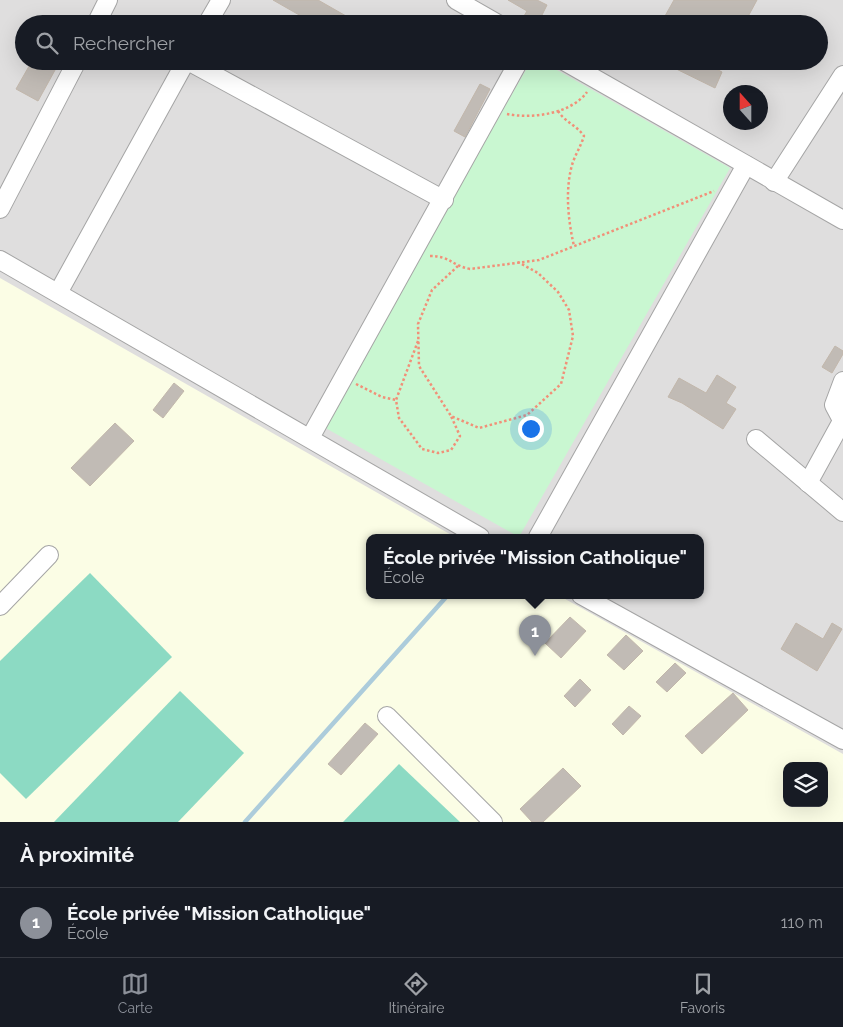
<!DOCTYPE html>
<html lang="fr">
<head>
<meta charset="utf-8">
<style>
	body { margin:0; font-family:Raleway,sans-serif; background:#242831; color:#f1f3f6 }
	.controls { position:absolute; right:15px; bottom:15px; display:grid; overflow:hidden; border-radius:10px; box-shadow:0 5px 20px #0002 }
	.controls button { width:45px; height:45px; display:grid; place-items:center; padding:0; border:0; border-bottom:1px solid #363941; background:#171b24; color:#f1f3f6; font:25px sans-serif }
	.compass { position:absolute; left:723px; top:85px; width:45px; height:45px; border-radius:50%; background:#171b24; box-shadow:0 5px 20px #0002; rotate:339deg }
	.you { position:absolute; left:530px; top:428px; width:18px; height:18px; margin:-12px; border:4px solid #fff; border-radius:50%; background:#1a73e8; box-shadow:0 0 0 8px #1a73e833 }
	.badge { display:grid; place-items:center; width:32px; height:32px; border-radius:50%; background:#8c9099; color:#fff; font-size:16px; font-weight:700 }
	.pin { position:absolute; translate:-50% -41px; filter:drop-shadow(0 1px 2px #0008) }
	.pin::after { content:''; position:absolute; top:26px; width:18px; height:15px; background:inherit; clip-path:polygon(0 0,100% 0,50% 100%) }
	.popup { position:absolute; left:366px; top:534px; width:338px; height:65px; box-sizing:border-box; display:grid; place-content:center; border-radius:10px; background:#171b24; filter:drop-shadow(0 1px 4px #0005); font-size:16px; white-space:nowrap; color:#9ea1a6 }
	.popup b { font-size:19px; color:#f1f3f6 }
	.popup::after { content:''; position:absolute; left:50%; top:100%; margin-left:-10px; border:10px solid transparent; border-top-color:#171b24 }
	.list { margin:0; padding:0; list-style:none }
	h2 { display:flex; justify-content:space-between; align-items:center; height:65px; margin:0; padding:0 20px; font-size:21px }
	h2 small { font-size:16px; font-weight:400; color:#9ea1a6 }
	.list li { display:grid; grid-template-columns:32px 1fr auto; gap:15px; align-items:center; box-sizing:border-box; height:70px; padding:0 20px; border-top:1px solid #363941 }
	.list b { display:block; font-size:19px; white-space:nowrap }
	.list p { margin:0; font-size:16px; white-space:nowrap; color:#9ea1a6 }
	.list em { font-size:16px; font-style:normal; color:#9ea1a6 }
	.icon { flex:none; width:28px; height:28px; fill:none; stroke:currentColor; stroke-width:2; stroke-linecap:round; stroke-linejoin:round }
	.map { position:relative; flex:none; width:843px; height:822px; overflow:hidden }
	.search { position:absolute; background:#171b24; box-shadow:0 5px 20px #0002; left:15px; right:15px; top:15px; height:55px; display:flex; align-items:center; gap:12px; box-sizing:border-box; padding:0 18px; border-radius:28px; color:#9ea1a6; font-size:19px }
	.sheet { height:135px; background:#171b24 }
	nav { display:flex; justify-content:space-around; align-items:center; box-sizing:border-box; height:70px; border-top:1px solid #363941; background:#171b24; font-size:14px; color:#9ea1a6 }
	nav a { display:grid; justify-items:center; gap:2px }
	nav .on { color:#8c9099 }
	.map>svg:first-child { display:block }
</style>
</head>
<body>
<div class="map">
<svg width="843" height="822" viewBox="0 0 843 822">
	<rect width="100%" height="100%" fill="#f1efe8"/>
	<path fill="#dfdede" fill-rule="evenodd" d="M0 0H843V822H0ZM24 24H819V61H24ZM730 92H760V122H730ZM370 537H700V595H370ZM787 766H824V803H787Z"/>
	<path fill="#fbfde5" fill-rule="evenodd" d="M0 278 455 537H370V595H558L843 754V822H0ZM787 766H824V803H787Z"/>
	<polygon fill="#c9f7d1" points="531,61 541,61 730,168 519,537 322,426"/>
	<g fill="#8cdac3">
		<polygon points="90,573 172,657 26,799 0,773 0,661"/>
		<polygon points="180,691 244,753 178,822 54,822"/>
		<polygon points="399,764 460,822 343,822"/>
	</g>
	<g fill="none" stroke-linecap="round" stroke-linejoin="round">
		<polyline stroke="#acccdb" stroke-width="4.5" points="245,822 448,595"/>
	</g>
	<g fill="#c1bbb5" stroke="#c2b7ab">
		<polygon points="273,0 318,0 346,16 341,24 315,24"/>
		<polygon points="508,0 537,0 547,5 538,23 524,16 527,11"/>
		<polygon points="674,0 757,0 744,24 679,24 665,16"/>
		<polygon points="32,61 60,61 38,101 16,89"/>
		<polygon points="660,61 701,61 722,72 715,88"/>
		<polygon points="480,84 490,89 465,137 454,131"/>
		<polygon points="835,346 843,351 843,354 832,373 822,367"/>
		<polygon points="717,375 736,387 726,403 736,409 723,429 682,403 668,397 679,378 706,393"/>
		<polygon points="174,383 184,391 163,418 153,410"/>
		<polygon points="115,423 134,441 90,486 71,468"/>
		<polygon points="570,617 586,631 561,658 545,643"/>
		<polygon points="796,623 823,639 832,623 842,629 817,671 781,649"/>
		<polygon points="626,635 643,651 624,670 607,655"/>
		<polygon points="675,663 686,673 667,692 656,682"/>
		<polygon points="580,679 591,690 575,707 564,696"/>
		<polygon points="733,693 748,710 702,754 685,736"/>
		<polygon points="629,706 641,716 623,735 612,724"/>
		<polygon points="365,723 378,734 341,775 328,764"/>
		<polygon points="563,768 581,786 543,822 532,822 520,809"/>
	</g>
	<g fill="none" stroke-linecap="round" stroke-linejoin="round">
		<g stroke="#a5a5a5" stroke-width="20">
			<g id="minor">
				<polyline points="456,0 498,24"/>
				<polyline points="96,24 108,0"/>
				<polyline points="207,24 221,0"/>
				<polyline points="188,61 444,200"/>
				<polyline points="564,61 843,220"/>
				<polyline points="774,182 843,75"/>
				<polyline points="0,209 77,61"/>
				<polyline points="0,260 480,537"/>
				<polyline points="58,293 186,61"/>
				<polyline points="843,381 834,405 843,422"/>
				<polyline points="310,438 519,61"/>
				<polyline points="756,439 843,512"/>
				<polyline points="808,483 842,421"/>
				<polyline points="538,537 746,165"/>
				<polyline points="581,595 843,740"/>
				<polyline points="0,606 49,555"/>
				<polyline points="387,716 493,822"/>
			</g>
		</g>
		<g stroke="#f19078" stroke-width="2.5" stroke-dasharray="2.5 2.5" stroke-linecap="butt">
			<path d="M558 111C566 123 575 124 584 136 581 146 575 155 572 165 565 190 568 220 574 246"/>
			<path d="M507 114C532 119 571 114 587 92"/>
			<path d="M430 256C450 256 451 265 470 269L539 260 714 191"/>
			<polyline points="458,266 432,290 418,324 419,366 451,416 479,428 527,415 561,384 573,336 569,310 558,292 538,273 518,262"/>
			<polyline points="418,341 396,400 399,418 422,449 438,453 451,450 460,436 451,416"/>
			<polyline points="356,384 382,397 396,400"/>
		</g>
		<use href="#minor" stroke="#fff" stroke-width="18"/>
	</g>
</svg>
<div class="controls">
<button><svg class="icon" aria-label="layers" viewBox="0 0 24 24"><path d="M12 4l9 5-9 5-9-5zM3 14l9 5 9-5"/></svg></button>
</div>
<svg class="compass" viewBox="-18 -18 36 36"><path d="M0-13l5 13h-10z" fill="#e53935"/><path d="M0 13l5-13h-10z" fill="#9ea1a6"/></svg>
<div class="you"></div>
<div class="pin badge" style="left:535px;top:656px">1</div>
<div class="popup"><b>École privée &quot;Mission Catholique&quot;</b>École</div>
<div class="search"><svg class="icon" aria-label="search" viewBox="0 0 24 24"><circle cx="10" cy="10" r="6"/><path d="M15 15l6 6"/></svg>Rechercher</div>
</div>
<section class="sheet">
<h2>À proximité<small></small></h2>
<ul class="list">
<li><span class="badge">1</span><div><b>École privée &quot;Mission Catholique&quot;</b><p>École</p></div><em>110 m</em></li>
</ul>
</section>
<nav>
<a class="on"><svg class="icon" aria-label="map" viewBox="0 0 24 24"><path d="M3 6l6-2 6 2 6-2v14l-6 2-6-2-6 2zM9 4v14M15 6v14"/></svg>Carte</a>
<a><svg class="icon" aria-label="directions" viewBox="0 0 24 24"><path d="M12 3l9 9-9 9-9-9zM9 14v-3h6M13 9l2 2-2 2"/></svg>Itinéraire</a>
<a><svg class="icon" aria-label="saved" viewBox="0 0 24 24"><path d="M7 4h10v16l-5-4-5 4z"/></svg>Favoris</a>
</nav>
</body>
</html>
